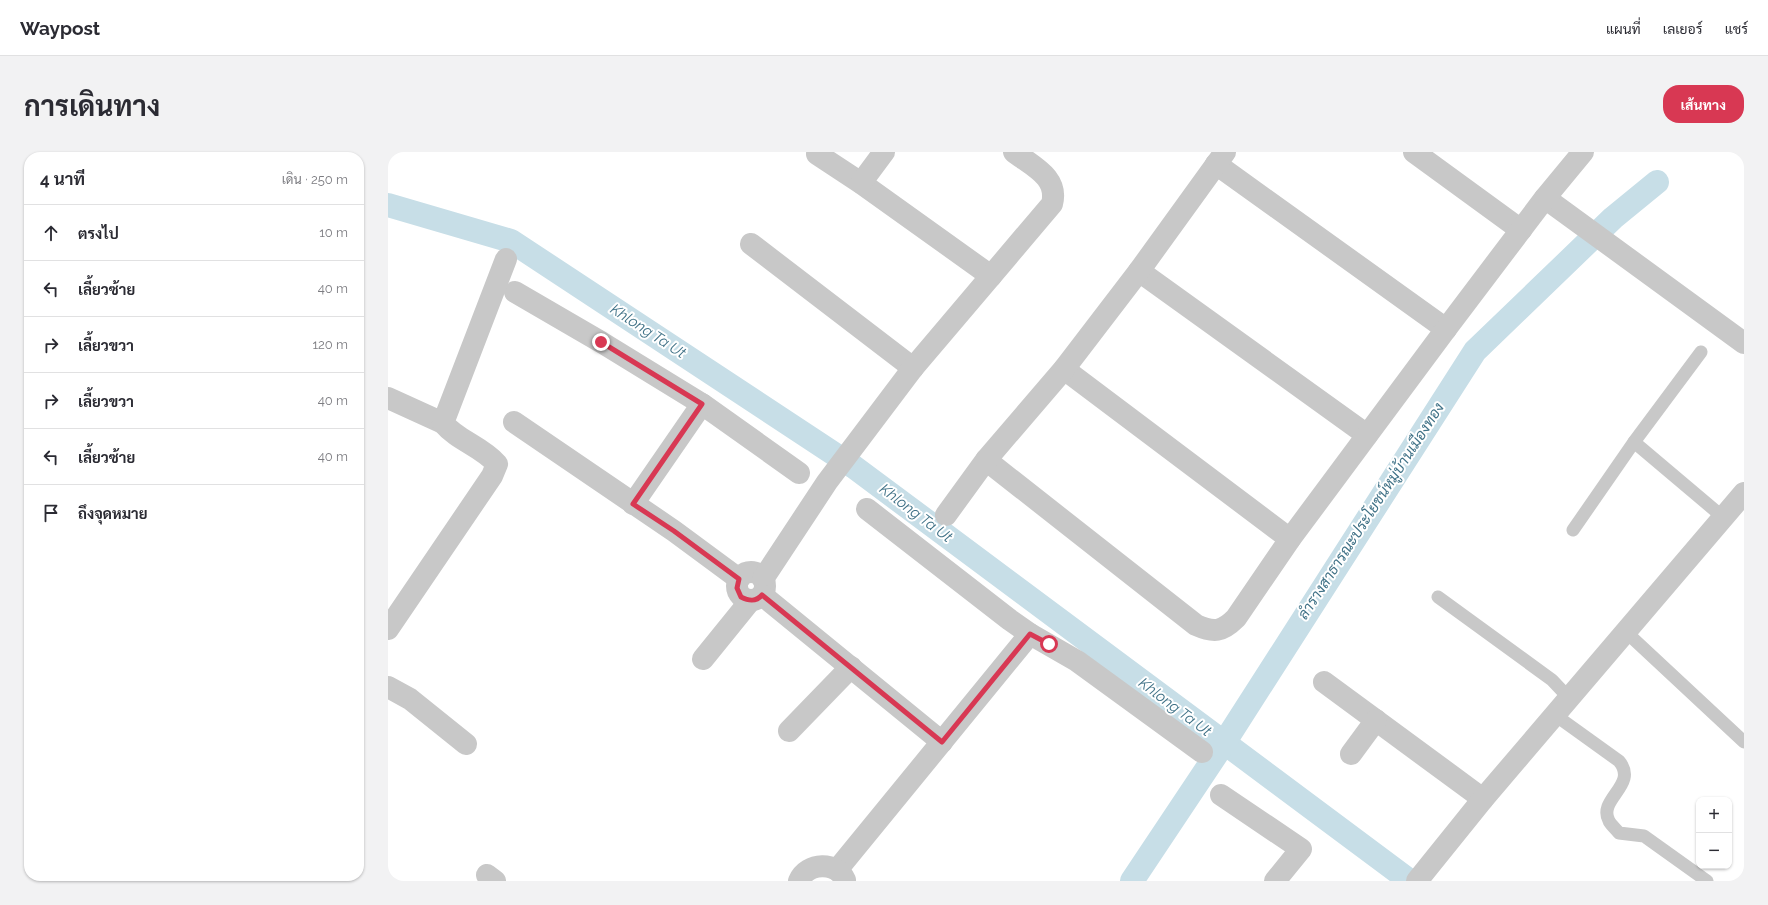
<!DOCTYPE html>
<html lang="th">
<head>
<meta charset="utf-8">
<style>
	body { margin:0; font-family:Raleway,Sarabun,sans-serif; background:#f2f2f3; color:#2b2b33 }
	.controls { position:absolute; right:12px; bottom:12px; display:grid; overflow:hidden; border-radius:8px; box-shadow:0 1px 3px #0004 }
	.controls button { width:36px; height:36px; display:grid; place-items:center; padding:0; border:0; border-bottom:1px solid #e1e1e2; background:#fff; color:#2b2b33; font:20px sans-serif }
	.stop { position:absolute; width:12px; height:12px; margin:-9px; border:3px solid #d83853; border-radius:50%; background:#fff }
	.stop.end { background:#d83853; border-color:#fff; box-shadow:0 1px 4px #0008 }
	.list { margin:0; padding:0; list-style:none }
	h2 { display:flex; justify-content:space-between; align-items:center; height:52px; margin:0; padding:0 16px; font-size:17px }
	h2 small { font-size:13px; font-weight:400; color:#7c7c81 }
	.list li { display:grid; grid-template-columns:26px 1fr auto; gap:12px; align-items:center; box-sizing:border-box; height:56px; padding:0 16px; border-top:1px solid #e1e1e2 }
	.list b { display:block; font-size:15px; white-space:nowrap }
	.list em { font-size:13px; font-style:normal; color:#7c7c81 }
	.icon { flex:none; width:22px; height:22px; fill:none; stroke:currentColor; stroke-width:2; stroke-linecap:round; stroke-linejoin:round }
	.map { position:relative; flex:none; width:1356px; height:729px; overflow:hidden; border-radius:16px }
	header { display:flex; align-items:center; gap:24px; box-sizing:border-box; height:56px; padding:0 20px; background:#fff; border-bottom:1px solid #e1e1e2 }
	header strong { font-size:19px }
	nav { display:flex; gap:22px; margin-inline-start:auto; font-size:14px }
	.intro { display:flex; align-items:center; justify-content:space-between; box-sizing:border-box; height:96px; padding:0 24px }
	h1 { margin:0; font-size:28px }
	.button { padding:10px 18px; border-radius:16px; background:#d83853; color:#fff; font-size:14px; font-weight:700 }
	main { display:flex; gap:24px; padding:0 24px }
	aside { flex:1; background:#fff; border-radius:16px; box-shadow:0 1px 3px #0004 }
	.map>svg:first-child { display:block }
</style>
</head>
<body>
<header>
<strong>Waypost</strong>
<nav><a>แผนที่</a><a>เลเยอร์</a><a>แชร์</a></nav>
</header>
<div class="intro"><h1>การเดินทาง</h1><a class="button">เส้นทาง</a></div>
<main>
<aside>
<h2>4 นาที<small>เดิน · 250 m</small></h2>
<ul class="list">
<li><svg class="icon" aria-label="ahead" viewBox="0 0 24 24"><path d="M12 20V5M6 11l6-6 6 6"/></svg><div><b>ตรงไป</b></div><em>10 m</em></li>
<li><svg class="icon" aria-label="left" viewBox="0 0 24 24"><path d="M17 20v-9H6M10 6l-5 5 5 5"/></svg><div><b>เลี้ยวซ้าย</b></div><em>40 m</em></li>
<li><svg class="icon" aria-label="right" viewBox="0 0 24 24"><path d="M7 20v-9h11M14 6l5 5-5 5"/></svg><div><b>เลี้ยวขวา</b></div><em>120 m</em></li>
<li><svg class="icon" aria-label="right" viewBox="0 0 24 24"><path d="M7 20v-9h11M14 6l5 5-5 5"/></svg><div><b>เลี้ยวขวา</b></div><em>40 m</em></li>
<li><svg class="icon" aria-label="left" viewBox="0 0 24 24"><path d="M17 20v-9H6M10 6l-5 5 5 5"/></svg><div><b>เลี้ยวซ้าย</b></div><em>40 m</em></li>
<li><svg class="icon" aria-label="arrive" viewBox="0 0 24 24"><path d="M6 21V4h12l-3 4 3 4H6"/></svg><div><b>ถึงจุดหมาย</b></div></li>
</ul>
</aside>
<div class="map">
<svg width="1356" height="729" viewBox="0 0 1356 729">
	<rect width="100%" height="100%" fill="#fff"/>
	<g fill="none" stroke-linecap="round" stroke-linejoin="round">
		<g stroke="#c7dee7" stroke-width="24">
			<polyline points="0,53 123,89 466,315 1022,729"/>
			<polyline points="744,729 836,591 1087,199 1225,66 1269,30"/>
		</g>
		<g stroke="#c8c8c8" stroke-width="13">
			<polyline points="1246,290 1336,366"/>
			<polyline points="1185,378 1246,290 1313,200"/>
			<polyline points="1050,445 1164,528 1181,546"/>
			<polyline points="1238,480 1356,590"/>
			<path d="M1167 563 1231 609C1251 633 1209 647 1221 669 1223 673 1228 677 1231 681L1256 684 1319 729"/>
		</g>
		<g stroke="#c8c8c8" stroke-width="22">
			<polyline points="1026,0 1133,78"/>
			<polyline points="429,2 473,31 603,124"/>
			<polyline points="828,12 1058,177"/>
			<polyline points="473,31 496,0"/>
			<polyline points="1157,46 1356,191"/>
			<polyline points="363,92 525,216"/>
			<polyline points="751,119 979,283"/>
			<polyline points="127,140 213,190 314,252 411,321"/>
			<polyline points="676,217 902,387"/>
			<polyline points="0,246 55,271"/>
			<polyline points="126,270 286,379 351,427"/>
			<path d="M598 308 808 473C826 481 834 480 848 466L902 387 1058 177 1157 46 1195 0"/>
			<polyline points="245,352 314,252"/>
			<polyline points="558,363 598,308 676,217 751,119 837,0"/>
			<circle cx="363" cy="434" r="14"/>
			<path d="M375 427 439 330 525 216 664 52C671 25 644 14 626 0"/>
			<polyline points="374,443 554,590"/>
			<path d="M0 477 104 324 109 312C93 294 70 289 55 271L118 107"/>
			<polyline points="642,482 689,509 814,600"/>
			<polyline points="315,507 362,449"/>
			<polyline points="936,530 1095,647"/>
			<polyline points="0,535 22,547 78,592"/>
			<polyline points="401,579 463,515"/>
			<polyline points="963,602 988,568"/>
			<polyline points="833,643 913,697 887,729"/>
			<polyline points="449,718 642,482 622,468 479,357"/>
			<polyline points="99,723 107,729"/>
			<path d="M411 729C419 710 449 709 457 728"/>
			<polyline points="1029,729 1095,647 1356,341"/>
		</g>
	</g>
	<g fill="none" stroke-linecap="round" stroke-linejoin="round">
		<path stroke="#d83853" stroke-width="5" d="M213 190 314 252 245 352 286 379 351 427 349 436 353 445C361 449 368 450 374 443L554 590 642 482 661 492"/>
	</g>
	<g text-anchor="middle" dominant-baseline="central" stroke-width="4" stroke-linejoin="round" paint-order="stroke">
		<g font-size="15" font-style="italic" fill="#407287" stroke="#fff">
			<text transform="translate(260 179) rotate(33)">Khlong Ta Ut</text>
			<text transform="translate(983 359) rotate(-57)">ลำรางสาธารณะประโยชน์หมู่บ้านเมืองทอง</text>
			<text transform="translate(528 361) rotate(37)">Khlong Ta Ut</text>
			<text transform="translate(787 555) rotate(37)">Khlong Ta Ut</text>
		</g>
	</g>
</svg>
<div class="controls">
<button>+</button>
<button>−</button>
</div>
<div class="stop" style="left:661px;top:492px"></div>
<div class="stop end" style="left:213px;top:190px"></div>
</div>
</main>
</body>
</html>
